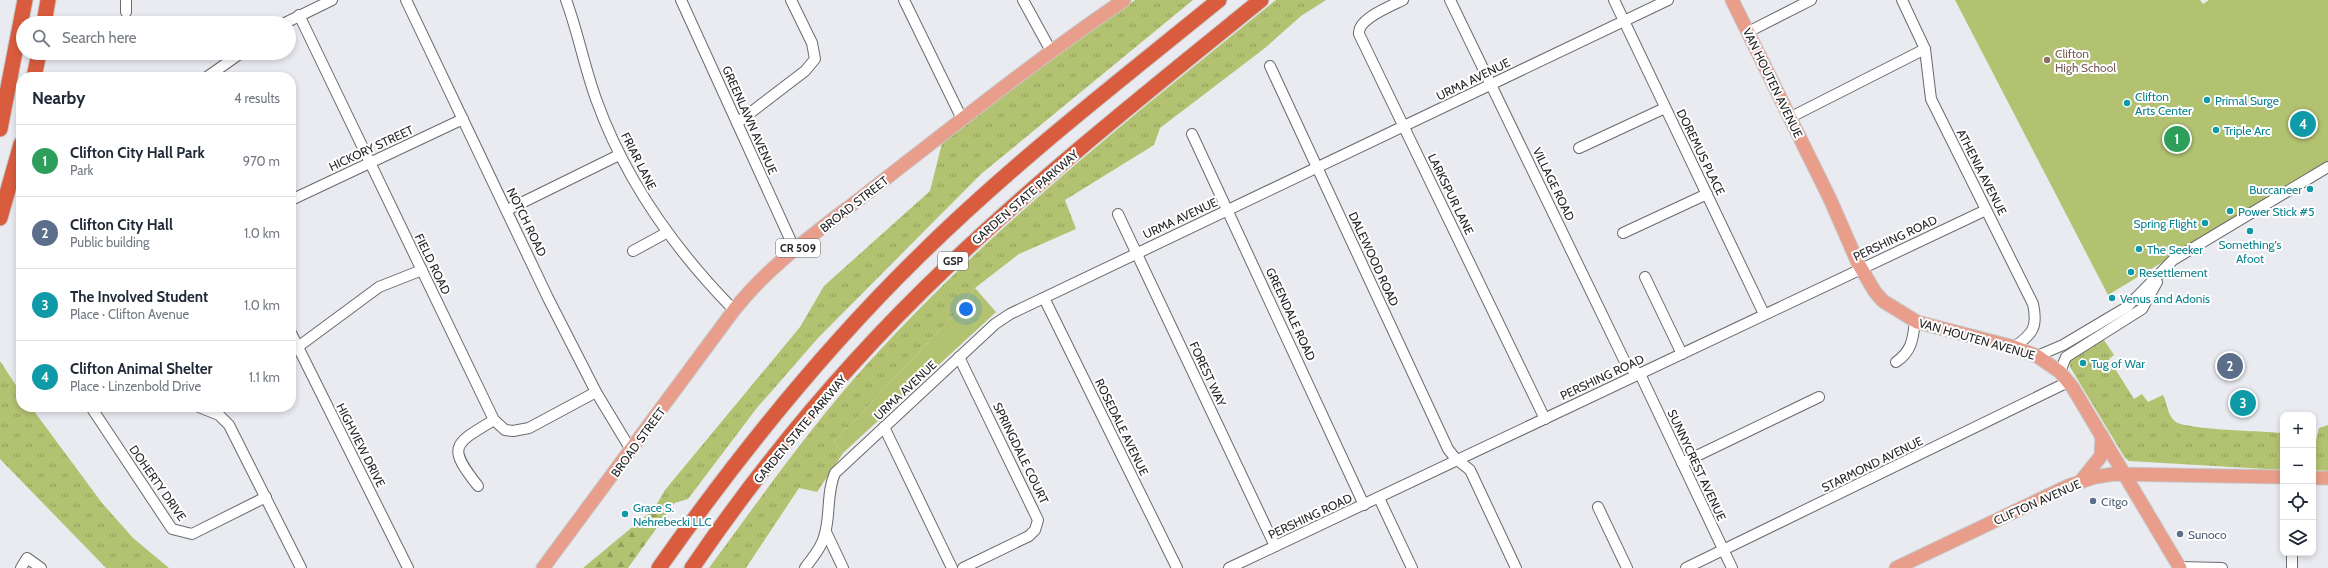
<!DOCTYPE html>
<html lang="en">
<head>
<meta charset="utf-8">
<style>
	body { margin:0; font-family:Cabin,sans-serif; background:#f6f6f7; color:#1f2937 }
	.controls { position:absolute; right:12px; bottom:12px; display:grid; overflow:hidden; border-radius:8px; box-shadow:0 2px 6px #0003 }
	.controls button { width:36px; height:36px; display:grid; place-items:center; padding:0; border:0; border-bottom:1px solid #e0e1e3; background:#fff; color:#1f2937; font:20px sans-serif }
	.you { position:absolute; left:966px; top:309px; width:14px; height:14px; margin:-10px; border:3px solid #fff; border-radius:50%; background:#1a73e8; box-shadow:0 0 0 6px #1a73e833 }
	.badge { display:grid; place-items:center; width:26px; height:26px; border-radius:50%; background:#8e4921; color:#fff; font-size:13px; font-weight:700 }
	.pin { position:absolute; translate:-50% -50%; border:2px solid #fff; box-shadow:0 1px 4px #0006 }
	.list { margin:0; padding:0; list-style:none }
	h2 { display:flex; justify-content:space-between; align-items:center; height:52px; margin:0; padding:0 16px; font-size:17px }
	h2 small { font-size:13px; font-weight:400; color:#747a83 }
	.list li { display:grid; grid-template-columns:26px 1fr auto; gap:12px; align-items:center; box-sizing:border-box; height:72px; padding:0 16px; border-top:1px solid #e0e1e3 }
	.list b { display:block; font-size:15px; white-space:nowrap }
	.list p { margin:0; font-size:13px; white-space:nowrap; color:#747a83 }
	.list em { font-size:13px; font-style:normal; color:#747a83 }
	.icon { flex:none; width:22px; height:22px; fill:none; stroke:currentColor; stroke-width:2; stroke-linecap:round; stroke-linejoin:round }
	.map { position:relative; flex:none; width:2328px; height:568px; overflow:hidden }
	.search { position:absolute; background:#fff; box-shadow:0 2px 6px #0003; left:16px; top:16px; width:280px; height:44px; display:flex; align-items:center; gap:10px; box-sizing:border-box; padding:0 14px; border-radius:22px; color:#747a83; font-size:15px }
	.panel { position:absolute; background:#fff; box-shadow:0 2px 6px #0003; left:16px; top:72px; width:280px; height:340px; border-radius:16px }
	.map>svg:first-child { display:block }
</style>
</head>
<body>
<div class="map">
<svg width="2328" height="568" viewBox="0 0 2328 568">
	<defs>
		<pattern id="grass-tufts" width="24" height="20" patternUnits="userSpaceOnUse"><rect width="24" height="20" fill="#b3c271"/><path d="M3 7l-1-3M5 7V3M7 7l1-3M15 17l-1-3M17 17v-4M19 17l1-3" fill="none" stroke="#919e5d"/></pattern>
		<pattern id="forest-firs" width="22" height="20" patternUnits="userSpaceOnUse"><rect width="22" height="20" fill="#b3c270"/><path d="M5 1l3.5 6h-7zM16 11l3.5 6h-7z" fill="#919e5c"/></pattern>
	</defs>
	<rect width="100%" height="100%" fill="#e9ebf0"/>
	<g fill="url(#grass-tufts)">
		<polygon points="1135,0 1193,0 981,174 818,338 756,409 688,499 654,509 665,490 800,327 824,286 930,191 942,143 1022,79"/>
		<path d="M1276 0H1326L1301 16 1265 48 1160 128 1154 145 1065 200 1076 229 1019 254 975 288 955 314 834 442 843 453 817 492 799 488 746 568H709C760 499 810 427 868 363 990 228 1135 114 1276 0Z"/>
		<path d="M2104 340 2114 355 2109 359 2134 399 2142 394 2148 402 2163 395C2168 404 2167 416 2176 422 2189 430 2263 431 2282 433L2283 470 2129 461 2125 458 2070 367V360Z"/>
		<polygon points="0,361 21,393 21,407 31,407 102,503 133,538 169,568 106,568 0,459"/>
		<polygon points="2328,425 2328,471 2313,470 2313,453 2319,428"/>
	</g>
	<polygon fill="url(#forest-firs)" points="676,501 628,568 583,568 654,509"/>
	<g fill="#b3c271">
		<polygon points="1955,0 2200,0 2203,4 2209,0 2328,0 2328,162 2108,295"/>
		<polygon points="975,288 996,312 843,453 834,442 955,314"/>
		<polygon points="2157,431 2177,433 2176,444 2156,442"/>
	</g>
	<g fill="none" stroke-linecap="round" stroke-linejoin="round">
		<g stroke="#686a6e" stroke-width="12">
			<g id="minor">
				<polyline points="126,0 126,12"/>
				<polyline points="406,0 548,298 596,392 631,450"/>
				<path d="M566 0C578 32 584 66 596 99 625 180 674 249 734 310"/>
				<polyline points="681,0 795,250"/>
				<polyline points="904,0 962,119"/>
				<polyline points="1023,0 1051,51"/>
				<path d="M1403 0C1391 6 1357 19 1359 34L1545 419"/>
				<polyline points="1450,0 1627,366 1640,374 1732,568"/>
				<polyline points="1614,0 1764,314"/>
				<path d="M1902 0 1925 49 1931 99 2033 304C2038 327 2033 334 2014 347"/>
				<polyline points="299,15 494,420 505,430 513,431 529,428 596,392"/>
				<polyline points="285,23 332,0"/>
				<polyline points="1748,32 1811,0"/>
				<polyline points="1270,66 1448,449 1455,458 1470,470 1516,568"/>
				<polyline points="207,77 241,53"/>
				<polyline points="1791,117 1925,49"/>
				<polyline points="737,123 805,71 815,59 812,43 791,0"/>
				<polyline points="1192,134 1364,505"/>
				<polyline points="1579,148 1665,108"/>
				<polyline points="291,200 463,119"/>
				<polyline points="507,210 619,155"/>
				<polyline points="1118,214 1275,546"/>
				<polyline points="1623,233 1707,194"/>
				<polyline points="633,251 666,233"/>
				<polyline points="1645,277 1682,354"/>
				<polyline points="1044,298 1177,568"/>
				<polyline points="291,333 408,568"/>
				<polyline points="291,352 379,287 422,270"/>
				<polyline points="2037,356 2063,345 2127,307 2173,260 2328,167"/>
				<polyline points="959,357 1038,520 1035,530 1029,536 963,568"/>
				<path d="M1896 362C1912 351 1913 339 1915 321"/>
				<polyline points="2060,372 2066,357 2142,309 2157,282"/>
				<polyline points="91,407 172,529 192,534 266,497"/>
				<polyline points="199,407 219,415 229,425 301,568"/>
				<polyline points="884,427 952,568"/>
				<polyline points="1682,463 1819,397"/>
				<path d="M478 486C446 446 454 444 494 420"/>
				<polyline points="1379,498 1412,568"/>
				<polyline points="1598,507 1627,568"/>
				<polyline points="826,532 843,568"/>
				<polyline points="2292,553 2292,568"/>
				<polyline points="2180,567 2222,568"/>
				<polyline points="21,568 27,558 41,568"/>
				<path d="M805 568C812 558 821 549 824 537 831 516 826 493 835 473L995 324 1010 314 1668 0"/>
				<polyline points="1229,568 1986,210"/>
				<polyline points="1686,568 2068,382"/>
			</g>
		</g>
		<g stroke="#c7c7c7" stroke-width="15">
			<g id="major">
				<polyline points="1732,0 1830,199 1858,263 1875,292 1883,301 1917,322 2014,347 2037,356 2060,372 2073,388 2180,568"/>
				<polyline points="2313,478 2328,478"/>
				<polyline points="2080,482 2101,456 2102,436"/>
				<path d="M543 568 734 310C774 259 830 223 880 183 960 121 1040 57 1124 0"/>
				<polyline points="1896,568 2068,486 2095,477 2114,474 2283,477"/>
			</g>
		</g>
		<g stroke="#c7c7c7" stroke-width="17">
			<g id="highway">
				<polyline points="44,23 48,0"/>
				<polyline points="34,77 39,53"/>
				<polyline points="0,129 25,0"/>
				<polyline points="0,218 21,144"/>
				<path d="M659 568C737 457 822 351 919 256 1012 164 1117 83 1219 0"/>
				<path d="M692 568C766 459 853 356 949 265 1048 171 1155 86 1261 0"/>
			</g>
		</g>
		<use href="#minor" stroke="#fff" stroke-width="10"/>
		<use href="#major" stroke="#e99d8b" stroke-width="13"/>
		<use href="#highway" stroke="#da5c3e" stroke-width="15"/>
	</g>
	<circle fill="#8d6e63" stroke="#fff" stroke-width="1.5" cx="2047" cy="60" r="4"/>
	<g fill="#0f9aa8" stroke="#fff" stroke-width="1.5">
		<circle cx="2207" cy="100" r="4"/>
		<circle cx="2127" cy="103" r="4"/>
		<circle cx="2216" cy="130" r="4"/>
		<circle cx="2310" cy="189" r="4"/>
		<circle cx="2230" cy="211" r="4"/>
		<circle cx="2205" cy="223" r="4"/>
		<circle cx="2250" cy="231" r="4"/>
		<circle cx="2139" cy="249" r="4"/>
		<circle cx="2131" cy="272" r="4"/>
		<circle cx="2112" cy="298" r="4"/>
		<circle cx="2083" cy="363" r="4"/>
		<circle cx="625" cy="514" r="4"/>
	</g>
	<g fill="#5c6f8a" stroke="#fff" stroke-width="1.5">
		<circle cx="2093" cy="501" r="4"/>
		<circle cx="2180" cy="534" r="4"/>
	</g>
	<g text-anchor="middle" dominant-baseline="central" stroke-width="4" stroke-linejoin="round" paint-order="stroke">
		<g fill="#fff" stroke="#676869" stroke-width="1">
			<rect x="776" y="239" width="44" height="18" rx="3"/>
			<rect x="938" y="252" width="30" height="18" rx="3"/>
		</g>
		<g font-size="11" font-weight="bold" fill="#262729">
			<text x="798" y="248">CR 509</text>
			<text x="953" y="261">GSP</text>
		</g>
		<g font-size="12" fill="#785e54" stroke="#fff" text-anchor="start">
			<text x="2055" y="53">Clifton<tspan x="2055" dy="14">High School</tspan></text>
		</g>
		<g font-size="12" fill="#262729" stroke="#fff">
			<text transform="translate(1473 79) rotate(-26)">URMA AVENUE</text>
			<text transform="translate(1773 83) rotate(64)">VAN HOUTEN AVENUE</text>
			<text transform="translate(750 120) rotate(66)">GREENLAWN AVENUE</text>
			<text transform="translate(371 148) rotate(-25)">HICKORY STREET</text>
			<text transform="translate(1701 152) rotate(64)">DOREMUS PLACE</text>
			<text transform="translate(639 161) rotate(63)">FRIAR LANE</text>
			<text transform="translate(1982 172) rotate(63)">ATHENIA AVENUE</text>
			<text transform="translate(1554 184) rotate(64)">VILLAGE ROAD</text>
			<text transform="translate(1451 194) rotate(64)">LARKSPUR LANE</text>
			<text transform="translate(1025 197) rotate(-41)">GARDEN STATE PARKWAY</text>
			<text transform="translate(854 204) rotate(-38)">BROAD STREET</text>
			<text transform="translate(1180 218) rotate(-25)">URMA AVENUE</text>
			<text transform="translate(527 222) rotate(64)">NOTCH ROAD</text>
			<text transform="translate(1895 238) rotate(-25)">PERSHING ROAD</text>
			<text transform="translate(1374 259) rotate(65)">DALEWOOD ROAD</text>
			<text transform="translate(433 264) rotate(64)">FIELD ROAD</text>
			<text transform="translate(1291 314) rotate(65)">GREENDALE ROAD</text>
			<text transform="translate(1977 339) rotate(16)">VAN HOUTEN AVENUE</text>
			<text transform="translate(1208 374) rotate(65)">FOREST WAY</text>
			<text transform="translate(1602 377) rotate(-25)">PERSHING ROAD</text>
			<text transform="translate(905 390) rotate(-43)">URMA AVENUE</text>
			<text transform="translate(1122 427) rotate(64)">ROSEDALE AVENUE</text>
			<text transform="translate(800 429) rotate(-50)">GARDEN STATE PARKWAY</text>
			<text transform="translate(638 442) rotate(-54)">BROAD STREET</text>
			<text transform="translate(361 445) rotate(63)">HIGHVIEW DRIVE</text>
			<text transform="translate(1021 453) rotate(64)">SPRINGDALE COURT</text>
			<text transform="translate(1872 464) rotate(-26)">STARMOND AVENUE</text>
			<text transform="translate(1697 465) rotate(65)">SUNNYCREST AVENUE</text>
			<text transform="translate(158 483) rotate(55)">DOHERTY DRIVE</text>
			<text transform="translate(2037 502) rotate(-24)">CLIFTON AVENUE</text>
			<text transform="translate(1310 516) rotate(-25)">PERSHING ROAD</text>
		</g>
		<g font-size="12" fill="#0d838f" stroke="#fff" text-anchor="start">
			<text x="2135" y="96">Clifton<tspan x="2135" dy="14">Arts Center</tspan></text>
			<text x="2215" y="100">Primal Surge</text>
			<text x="2224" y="130">Triple Arc</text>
			<text x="2302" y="189" text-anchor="end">Buccaneer</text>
			<text x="2238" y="211">Power Stick #5</text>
			<text x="2197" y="223" text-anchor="end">Spring Flight</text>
			<text x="2250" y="244" text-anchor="middle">Something's<tspan x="2250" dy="14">Afoot</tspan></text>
			<text x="2147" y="249">The Seeker</text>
			<text x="2139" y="272">Resettlement</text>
			<text x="2120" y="298">Venus and Adonis</text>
			<text x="2091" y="363">Tug of War</text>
			<text x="633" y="507">Grace S.<tspan x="633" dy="14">Nehrebecki LLC</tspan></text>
		</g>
		<g font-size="12" fill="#4e5e75" stroke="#fff" text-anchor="start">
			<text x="2101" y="501">Citgo</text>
			<text x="2188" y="534">Sunoco</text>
		</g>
	</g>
</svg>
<div class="controls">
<button>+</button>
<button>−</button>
<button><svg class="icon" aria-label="locate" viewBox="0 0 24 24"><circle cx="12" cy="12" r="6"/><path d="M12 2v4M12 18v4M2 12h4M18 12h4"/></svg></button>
<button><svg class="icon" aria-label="layers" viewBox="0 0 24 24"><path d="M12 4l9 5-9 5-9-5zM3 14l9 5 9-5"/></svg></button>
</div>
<div class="you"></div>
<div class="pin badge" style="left:2177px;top:139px;background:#2e9e5b">1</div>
<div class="pin badge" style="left:2230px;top:366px;background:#5c6f8a">2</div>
<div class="pin badge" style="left:2243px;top:403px;background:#0f9aa8">3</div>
<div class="pin badge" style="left:2303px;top:124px;background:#0f9aa8">4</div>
<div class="search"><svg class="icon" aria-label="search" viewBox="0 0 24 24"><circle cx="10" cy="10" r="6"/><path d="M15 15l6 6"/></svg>Search here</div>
<section class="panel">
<h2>Nearby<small>4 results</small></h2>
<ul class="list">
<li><span class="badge" style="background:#2e9e5b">1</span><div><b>Clifton City Hall Park</b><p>Park</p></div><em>970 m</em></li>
<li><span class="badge" style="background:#5c6f8a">2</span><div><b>Clifton City Hall</b><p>Public building</p></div><em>1.0 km</em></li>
<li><span class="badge" style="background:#0f9aa8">3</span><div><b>The Involved Student</b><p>Place · Clifton Avenue</p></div><em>1.0 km</em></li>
<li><span class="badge" style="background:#0f9aa8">4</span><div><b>Clifton Animal Shelter</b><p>Place · Linzenbold Drive</p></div><em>1.1 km</em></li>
</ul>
</section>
</div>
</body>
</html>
